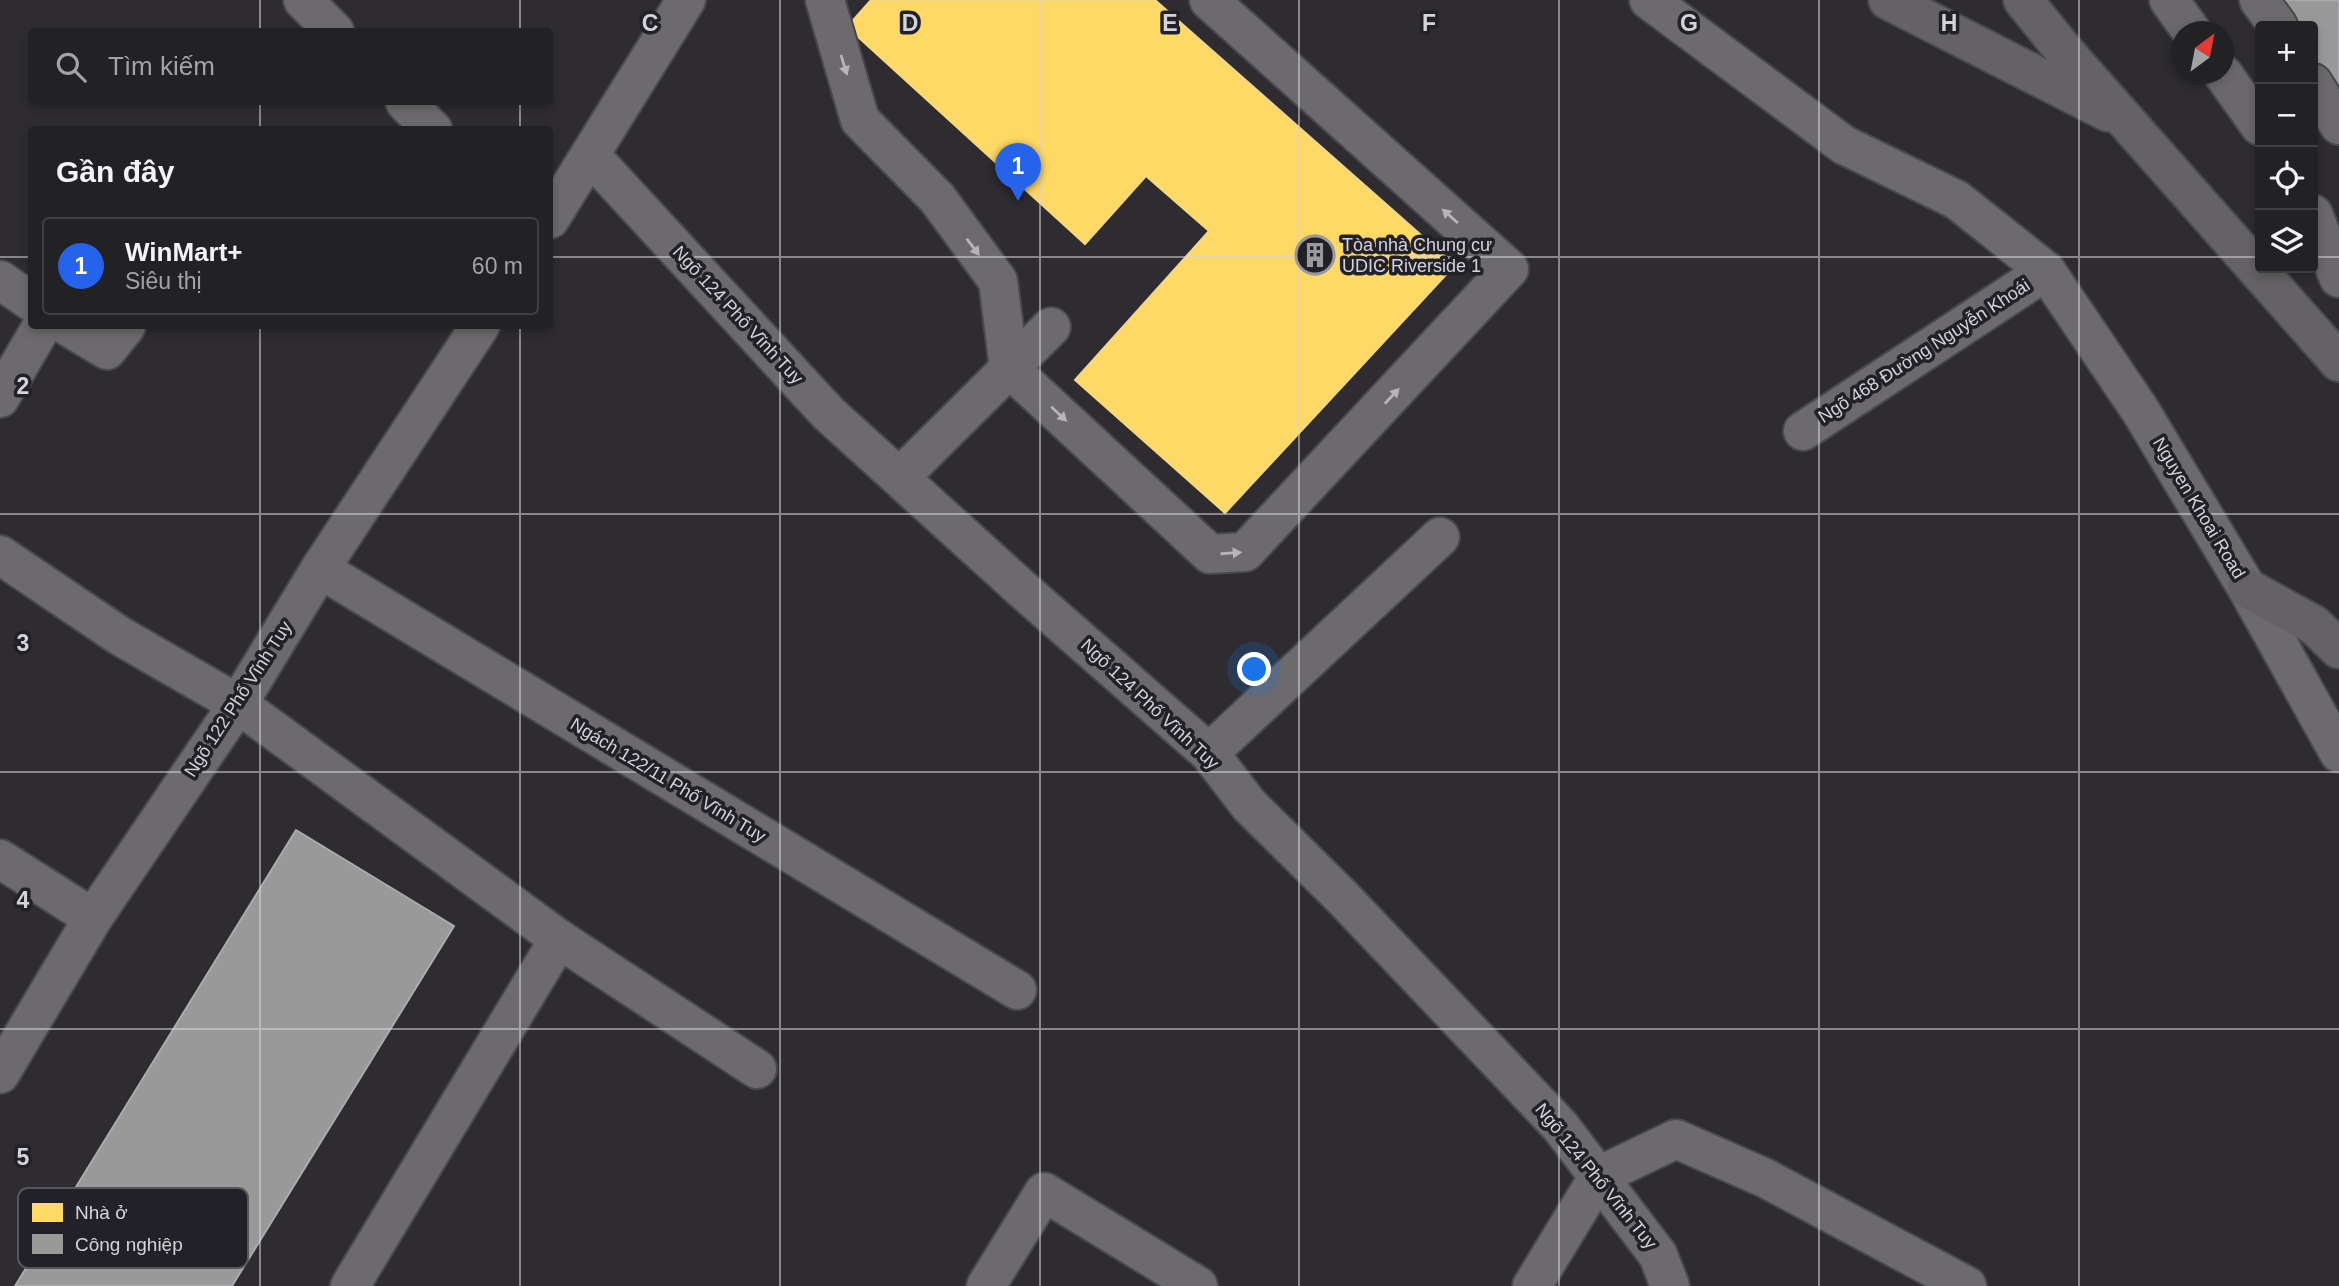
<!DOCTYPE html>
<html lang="vi">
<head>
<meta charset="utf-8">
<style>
	body { margin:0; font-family:Helvetica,sans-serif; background:#2a292c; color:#f1f3f6 }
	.controls { position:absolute; right:21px; top:21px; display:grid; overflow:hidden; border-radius:7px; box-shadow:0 4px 10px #0003 }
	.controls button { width:63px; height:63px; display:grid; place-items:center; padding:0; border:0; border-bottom:2px solid #3f3e41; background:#222124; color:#f1f3f6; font:35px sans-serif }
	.compass { position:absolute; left:2171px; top:21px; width:63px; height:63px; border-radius:50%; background:#222124; box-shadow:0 4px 10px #0003; rotate:32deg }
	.you { position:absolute; left:1255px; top:670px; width:24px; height:24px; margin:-18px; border:5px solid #fff; border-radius:50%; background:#1a73e8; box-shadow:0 0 0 10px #1a73e833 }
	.badge { display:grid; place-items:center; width:46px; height:46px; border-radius:50%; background:#2563eb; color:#fff; font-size:23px; font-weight:700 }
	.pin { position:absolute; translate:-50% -58px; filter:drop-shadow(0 2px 4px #0008) }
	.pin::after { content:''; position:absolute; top:37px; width:24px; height:21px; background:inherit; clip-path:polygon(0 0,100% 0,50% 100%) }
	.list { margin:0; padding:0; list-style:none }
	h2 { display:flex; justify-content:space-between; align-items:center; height:91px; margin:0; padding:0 28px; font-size:30px }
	h2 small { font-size:23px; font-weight:400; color:#a2a3a6 }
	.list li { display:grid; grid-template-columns:46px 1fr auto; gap:21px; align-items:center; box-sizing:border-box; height:98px; margin:0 14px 14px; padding:0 14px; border:2px solid #3f3e41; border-radius:7px }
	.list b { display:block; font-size:26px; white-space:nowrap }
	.list p { margin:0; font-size:23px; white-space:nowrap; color:#a2a3a6 }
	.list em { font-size:23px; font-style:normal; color:#a2a3a6 }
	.icon { flex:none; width:38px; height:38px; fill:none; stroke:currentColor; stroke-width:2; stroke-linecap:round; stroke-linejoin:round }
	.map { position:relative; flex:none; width:2339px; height:1286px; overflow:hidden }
	.search { position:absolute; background:#222124; box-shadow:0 4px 10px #0003; left:28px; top:28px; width:525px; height:77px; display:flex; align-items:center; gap:18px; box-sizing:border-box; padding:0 24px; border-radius:7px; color:#a2a3a6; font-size:26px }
	.panel { position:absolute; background:#222124; box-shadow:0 4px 10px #0003; left:28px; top:126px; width:525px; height:203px; border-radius:7px }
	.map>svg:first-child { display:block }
</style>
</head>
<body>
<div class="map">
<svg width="2339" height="1286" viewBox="0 0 2339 1286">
	<rect width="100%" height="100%" fill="#2e2c30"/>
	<polygon fill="#ffd966" stroke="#f2d788" stroke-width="2" points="871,0 1155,0 1455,265 1225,513 1075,380 1209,231 1146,176 1085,244 847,27"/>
	<g fill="#999" stroke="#abaaac" stroke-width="2">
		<polygon points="2266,0 2339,0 2339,103 2313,66 2313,26 2285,26"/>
		<polygon points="296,830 454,926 232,1286 15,1286"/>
	</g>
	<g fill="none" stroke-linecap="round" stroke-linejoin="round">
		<g stroke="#49484a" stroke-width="42">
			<g id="minor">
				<polyline points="303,0 335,32"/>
				<polyline points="825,0 860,120 937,198 998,281 1009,368 1210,554 1245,552 1509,269 1209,0"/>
				<polyline points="1649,0 1844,145 1957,200 2046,271 2140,410 2247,588 2339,753"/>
				<polyline points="2259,0 2278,26"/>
				<polyline points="2313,83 2339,125"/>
				<polyline points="405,102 433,130"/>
				<polyline points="590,155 828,413 1022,589 1209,753 1249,805 1344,899 1560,1126 1658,1255 1670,1286"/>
				<polyline points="550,219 686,0"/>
				<polyline points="0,280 32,302"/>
				<polyline points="67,326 107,350 126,326"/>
				<polyline points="0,398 42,326"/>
				<polyline points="1803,431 2046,271"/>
				<polyline points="900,477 1051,327"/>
				<polyline points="0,555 120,636 238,704 559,939 350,1286"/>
				<polyline points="320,569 1017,990"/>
				<polyline points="1209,753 1440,537"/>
				<polyline points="0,859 93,918"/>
				<polyline points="559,939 757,1069"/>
				<polyline points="0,1074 93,918 238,704 320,569 480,326"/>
				<polyline points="986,1286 1044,1192 1198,1286"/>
				<polyline points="1532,1286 1599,1176 1676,1139 1765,1178 1967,1286"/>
			</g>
		</g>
		<g stroke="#49484a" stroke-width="42">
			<g id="major">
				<polyline points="1888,0 2108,112"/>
				<polyline points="2023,0 2065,52 2339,362"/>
				<polyline points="2247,588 2314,625 2339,649"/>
			</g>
		</g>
		<g stroke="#49484a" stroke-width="42">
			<g id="highway">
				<polyline points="2169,0 2192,32"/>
				<polyline points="2223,74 2260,126"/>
				<polyline points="2313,214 2339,278"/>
			</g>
		</g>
		<use href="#minor" stroke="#6c6a6c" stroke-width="38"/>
		<use href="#major" stroke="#646264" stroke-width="38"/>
		<use href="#highway" stroke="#6a686b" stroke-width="38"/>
	</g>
	<defs><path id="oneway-solid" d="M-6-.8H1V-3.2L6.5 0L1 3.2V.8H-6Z" transform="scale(1.75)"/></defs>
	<g fill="#b6b4b8">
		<use href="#oneway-solid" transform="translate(844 65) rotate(73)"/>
		<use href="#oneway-solid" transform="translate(1450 216) rotate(-138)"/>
		<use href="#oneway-solid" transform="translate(973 247) rotate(53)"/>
		<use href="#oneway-solid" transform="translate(1392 396) rotate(-47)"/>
		<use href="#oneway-solid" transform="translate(1059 414) rotate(43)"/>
		<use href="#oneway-solid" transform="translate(1231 553) rotate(-4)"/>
	</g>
	<path fill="none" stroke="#d5d3d8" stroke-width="2" stroke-opacity="0.55" d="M260 0V32M520 0V32M780 0V1286M1040 0V1286M1299 0V1286M1559 0V1286M1819 0V1286M2079 0V1286M260 102V130M520 102V130M0 257H32M550 257H2260M2313 257H2339M260 326V1286M520 326V1286M0 514H2339M0 772H2339M0 1029H2339"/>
	<defs>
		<g id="building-ring" transform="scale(2.0125)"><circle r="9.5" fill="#232128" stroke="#9b999d" stroke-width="1.5"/><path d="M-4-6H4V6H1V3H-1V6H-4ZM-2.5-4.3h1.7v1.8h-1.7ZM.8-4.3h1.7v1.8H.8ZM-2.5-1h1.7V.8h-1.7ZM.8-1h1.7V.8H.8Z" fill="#9b999d"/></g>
	</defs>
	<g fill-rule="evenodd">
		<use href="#building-ring" x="1315" y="255"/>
	</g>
	<g text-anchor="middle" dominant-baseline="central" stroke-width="7" stroke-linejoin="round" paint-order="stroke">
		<g font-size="18" fill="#d5d3d8" stroke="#232128" text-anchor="start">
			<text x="1342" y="245">Tòa nhà Chung cư<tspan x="1342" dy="21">UDIC Riverside 1</tspan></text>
		</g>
		<g font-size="18" fill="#d5d3d8" stroke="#232128">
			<text transform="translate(738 315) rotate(47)">Ngõ 124 Phố Vĩnh Tuy</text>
			<text transform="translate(1924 351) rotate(-33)">Ngõ 468 Đường Nguyễn Khoái</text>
			<text transform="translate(2199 508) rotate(59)">Nguyen Khoai Road</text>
			<text transform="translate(238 699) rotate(-57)">Ngõ 122 Phố Vĩnh Tuy</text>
			<text transform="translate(1150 704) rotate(43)">Ngõ 124 Phố Vĩnh Tuy</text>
			<text transform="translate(668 780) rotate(31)">Ngách 122/11 Phố Vĩnh Tuy</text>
			<text transform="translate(1596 1176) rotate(51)">Ngõ 124 Phố Vĩnh Tuy</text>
		</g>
	</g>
	<rect x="18" y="1188" width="230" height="80" rx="10" fill="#232128" stroke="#58565d" stroke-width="2"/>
	<rect x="32" y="1203" width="31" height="19" fill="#ffd966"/>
	<rect x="32" y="1234" width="31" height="20" fill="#999"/>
	<g font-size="19" fill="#d5d3d8">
		<text x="75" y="1219">Nhà ở</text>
		<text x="75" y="1251">Công nghiệp</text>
	</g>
	<g font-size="23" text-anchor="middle" font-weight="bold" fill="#d5d3d8" stroke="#232128" stroke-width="7" stroke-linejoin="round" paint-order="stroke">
		<text x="650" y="31">C</text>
		<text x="910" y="31">D</text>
		<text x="1170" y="31">E</text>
		<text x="1429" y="31">F</text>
		<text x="1689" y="31">G</text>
		<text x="1949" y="31">H</text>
		<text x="23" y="394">2</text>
		<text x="23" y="651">3</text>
		<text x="23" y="908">4</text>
		<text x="23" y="1165">5</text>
	</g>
</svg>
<div class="controls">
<button>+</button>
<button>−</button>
<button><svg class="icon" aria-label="locate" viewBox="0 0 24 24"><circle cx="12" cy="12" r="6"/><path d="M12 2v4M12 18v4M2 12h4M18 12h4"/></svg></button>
<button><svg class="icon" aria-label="layers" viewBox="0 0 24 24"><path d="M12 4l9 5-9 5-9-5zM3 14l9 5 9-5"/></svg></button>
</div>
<svg class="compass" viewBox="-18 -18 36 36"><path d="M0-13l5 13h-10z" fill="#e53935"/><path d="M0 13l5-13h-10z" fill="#a2a3a6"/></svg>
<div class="you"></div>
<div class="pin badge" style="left:1018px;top:201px">1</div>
<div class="search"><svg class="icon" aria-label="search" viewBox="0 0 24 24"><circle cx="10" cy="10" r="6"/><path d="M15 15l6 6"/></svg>Tìm kiếm</div>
<section class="panel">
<h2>Gần đây<small></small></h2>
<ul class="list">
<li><span class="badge">1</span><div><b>WinMart+</b><p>Siêu thị</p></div><em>60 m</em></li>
</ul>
</section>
</div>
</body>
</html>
